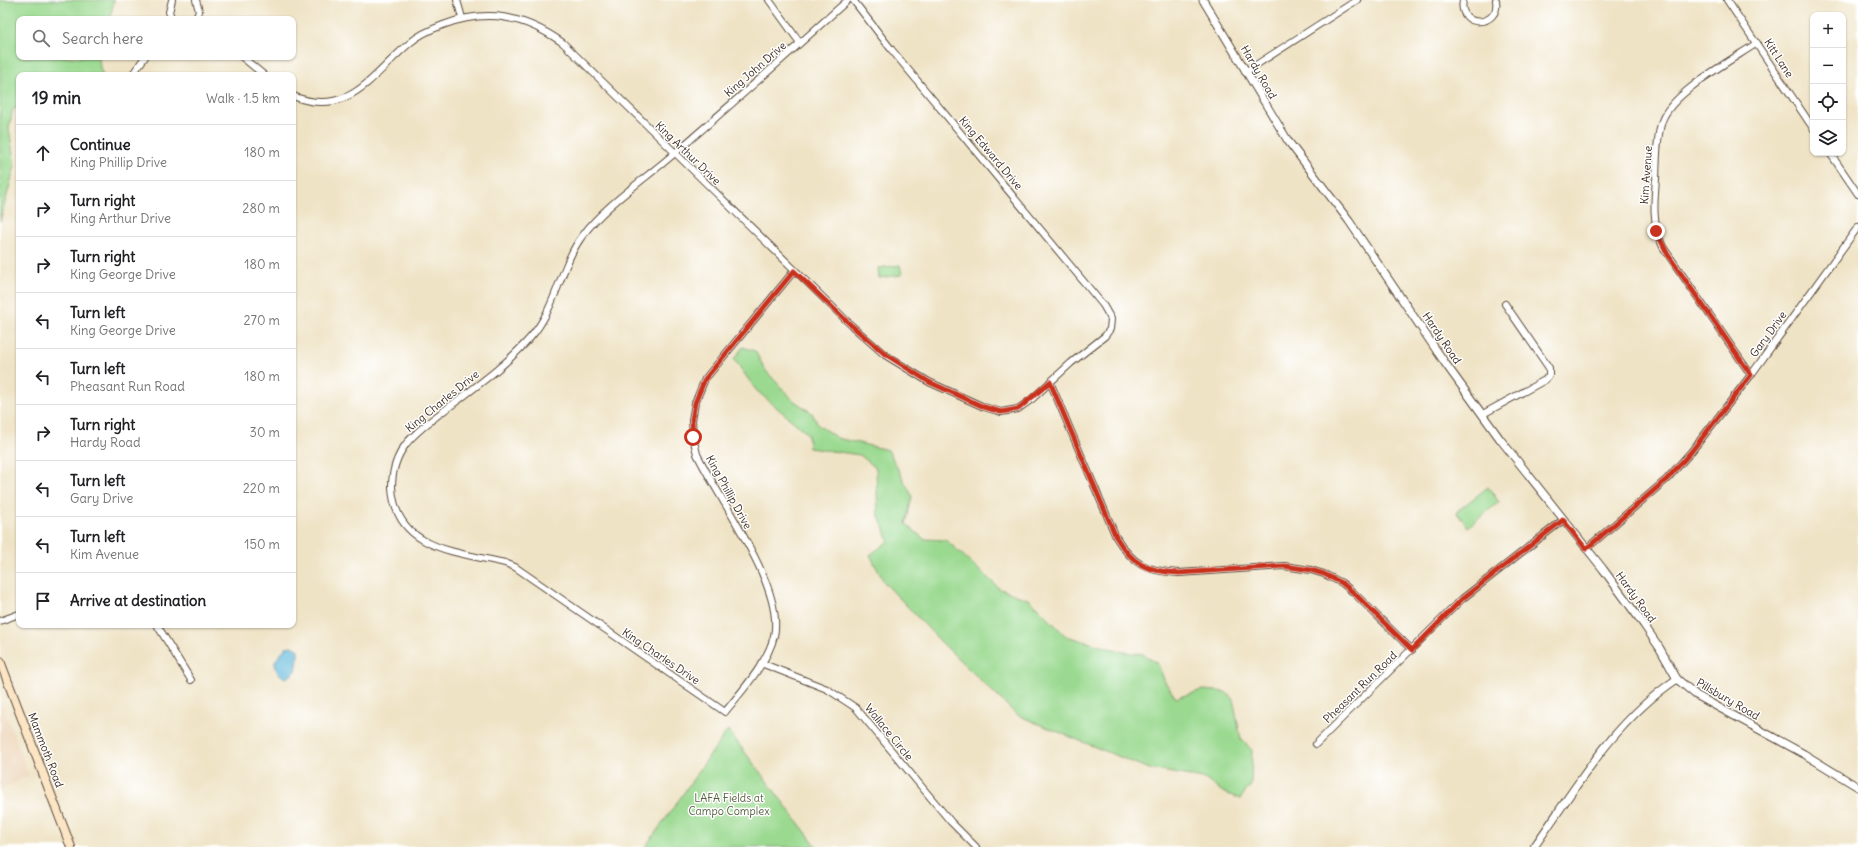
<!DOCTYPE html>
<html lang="en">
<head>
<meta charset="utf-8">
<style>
	body { margin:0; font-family:Delius,sans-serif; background:#f2f2f2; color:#202124 }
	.controls { position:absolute; right:12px; top:12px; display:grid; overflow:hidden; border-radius:8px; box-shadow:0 1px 3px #0004 }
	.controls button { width:36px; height:36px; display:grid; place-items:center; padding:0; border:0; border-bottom:1px solid #e0e0e0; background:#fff; color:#202124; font:20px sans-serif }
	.stop { position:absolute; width:12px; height:12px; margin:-9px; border:3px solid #c8321e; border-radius:50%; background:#fff }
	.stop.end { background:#c8321e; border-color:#fff; box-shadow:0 1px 4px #0008 }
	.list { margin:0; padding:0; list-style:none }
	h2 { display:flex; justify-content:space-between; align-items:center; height:52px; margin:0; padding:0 16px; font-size:17px }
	h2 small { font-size:13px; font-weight:400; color:#757577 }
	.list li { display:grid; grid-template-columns:26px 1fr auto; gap:12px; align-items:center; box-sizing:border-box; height:56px; padding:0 16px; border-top:1px solid #e0e0e0 }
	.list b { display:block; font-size:15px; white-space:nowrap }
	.list p { margin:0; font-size:13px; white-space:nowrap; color:#757577 }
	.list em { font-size:13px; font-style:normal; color:#757577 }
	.icon { flex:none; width:22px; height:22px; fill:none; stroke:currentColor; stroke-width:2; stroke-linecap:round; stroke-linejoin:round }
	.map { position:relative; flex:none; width:1858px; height:847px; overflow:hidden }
	.search { position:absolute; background:#fff; box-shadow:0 1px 3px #0004; left:16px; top:16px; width:280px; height:44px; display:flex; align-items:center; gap:10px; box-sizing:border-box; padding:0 14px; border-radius:8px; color:#757577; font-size:15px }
	.panel { position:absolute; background:#fff; box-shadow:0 1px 3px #0004; left:16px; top:72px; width:280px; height:556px; border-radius:8px }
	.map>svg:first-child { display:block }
</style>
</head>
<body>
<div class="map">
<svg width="1858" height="847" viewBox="0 0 1858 847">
	<rect width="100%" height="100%" fill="#fff"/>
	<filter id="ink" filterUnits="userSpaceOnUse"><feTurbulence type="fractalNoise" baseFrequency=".025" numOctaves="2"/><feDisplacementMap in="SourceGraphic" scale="8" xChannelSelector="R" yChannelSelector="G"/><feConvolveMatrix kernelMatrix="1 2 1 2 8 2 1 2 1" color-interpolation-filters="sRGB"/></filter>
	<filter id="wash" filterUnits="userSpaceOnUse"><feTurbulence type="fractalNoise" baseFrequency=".012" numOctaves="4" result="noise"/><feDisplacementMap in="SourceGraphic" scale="16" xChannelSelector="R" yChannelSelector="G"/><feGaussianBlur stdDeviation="0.9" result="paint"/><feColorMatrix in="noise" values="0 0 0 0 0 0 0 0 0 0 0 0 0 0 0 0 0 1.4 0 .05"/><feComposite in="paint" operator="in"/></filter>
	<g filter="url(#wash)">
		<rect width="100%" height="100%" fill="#efe3c5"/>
		<polygon fill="#edd7bb" points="0,699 29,775 0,790"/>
		<g fill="#9ad98f" stroke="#6a8256">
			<polygon points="0,0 114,0 110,19 19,19 19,57 99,57 100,68 103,75 19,75 19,107 13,109 9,128 15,166 0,221"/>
			<polygon points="900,265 902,275 879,278 878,268"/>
			<polygon points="743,347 755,351 766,371 793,400 812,413 818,425 837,438 888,450 912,496 906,524 924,539 946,540 1000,589 1030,600 1066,636 1123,652 1143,654 1158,664 1165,682 1176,698 1203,690 1226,692 1233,699 1241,739 1252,750 1251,785 1240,799 1223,792 1203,778 1149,769 1017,715 945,646 884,582 870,555 889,541 878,514 876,468 860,455 809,448 808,434 756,390 734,359"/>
			<polygon points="1488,487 1499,502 1468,527 1456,512"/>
			<path d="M728 730 817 847H645C674 809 699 769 728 730Z"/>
		</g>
		<path fill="#5ab5d8" stroke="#4a707b" d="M292 646 298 649C298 661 299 674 285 678 277 673 275 670 275 661L286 647Z"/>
	</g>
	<g filter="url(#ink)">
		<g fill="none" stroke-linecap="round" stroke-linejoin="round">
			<g stroke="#564637" stroke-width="8">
				<g id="minor">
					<polyline points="196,0 199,11 196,19"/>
					<polyline points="457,0 462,18"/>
					<polyline points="769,0 800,43"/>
					<path d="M1463 0C1457 29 1501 28 1496 0"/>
					<polyline points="1727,0 1813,128"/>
					<polyline points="172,19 169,12 172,0"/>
					<polyline points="242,57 264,75"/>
					<polyline points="1245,72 1357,0"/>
					<polyline points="132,75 145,57"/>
					<path d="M293 96C350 119 373 73 411 42 420 34 432 29 443 25 488 8 525 16 563 43L852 326 885 355 929 382 984 407 1001 412 1018 409 1032 399 1071 363 1105 336 1110 329 1111 319 1103 305 891 49 853 0"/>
					<polyline points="1830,153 1858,194"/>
					<path d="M794 271 705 379 695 403 692 420 693 437 697 454C719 500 785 587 774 636 768 662 742 691 725 712L515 567 505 563C458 552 395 550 392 487 392 472 397 456 406 444 420 427 440 414 457 401 482 382 509 362 530 338 557 308 560 265 583 235 605 205 648 177 676 152 735 102 791 51 848 0"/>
					<path d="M1751 375 1663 247C1652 224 1654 203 1656 179 1657 160 1656 139 1662 121 1671 93 1732 60 1757 43"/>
					<path d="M1050 382 1116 537C1133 565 1146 571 1179 573L1284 566 1311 570 1324 574 1342 583 1355 594 1412 650"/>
					<polyline points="1483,414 1545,380 1549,375 1549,368 1505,304"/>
					<polyline points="1586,549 1667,479 1691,452 1751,375 1858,227"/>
					<polyline points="0,621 19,614"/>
					<polyline points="157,625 191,680"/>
					<polyline points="761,663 827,689 856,708 951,822 976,847"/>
					<polyline points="1316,744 1462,599 1563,520"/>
				</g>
			</g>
			<g stroke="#564637" stroke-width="9">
				<g id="tertiary">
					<polyline points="1203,0 1288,141 1349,221 1445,363 1500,439 1603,569 1644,625 1659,647 1677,679 1696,695 1804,754 1858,787"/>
					<path d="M1534 847C1577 786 1614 721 1677 679"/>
				</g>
			</g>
			<g stroke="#564637" stroke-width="10">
				<polyline id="secondary" points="0,661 71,847"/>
			</g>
			<use href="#minor" stroke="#fff" stroke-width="6"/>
			<use href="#tertiary" stroke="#fff" stroke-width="7"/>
			<use href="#secondary" stroke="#fce5c4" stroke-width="8"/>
		</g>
	</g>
	<g fill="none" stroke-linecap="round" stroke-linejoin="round" filter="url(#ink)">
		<path stroke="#c8321e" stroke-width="5" d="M693 437 692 420 695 403 705 379 794 271 852 326 885 354 929 382 984 407 1001 412 1018 409 1050 382 1116 537C1133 565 1146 571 1179 573L1284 566 1311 570 1324 574 1342 583 1355 594 1412 650 1462 599 1563 520 1586 549 1667 479 1691 452 1751 375 1668 255 1656 231"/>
	</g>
	<g text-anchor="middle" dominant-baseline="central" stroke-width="3" stroke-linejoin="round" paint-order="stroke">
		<g font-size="11" fill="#3b2a1e" stroke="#fff">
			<text transform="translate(1779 58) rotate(57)">Kitt Lane</text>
			<text transform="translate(755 69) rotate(-41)">King John Drive</text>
			<text transform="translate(1259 72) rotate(60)">Hardy Road</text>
			<text transform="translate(688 153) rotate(44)">King Arthur Drive</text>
			<text transform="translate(991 153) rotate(50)">King Edward Drive</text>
			<text transform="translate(1646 175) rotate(-86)">Kim Avenue</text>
			<text transform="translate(1768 334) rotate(-54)">Gary Drive</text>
			<text transform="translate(1442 338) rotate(56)">Hardy Road</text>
			<text transform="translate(442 401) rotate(-39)">King Charles Drive</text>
			<text transform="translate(729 492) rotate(61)">King Phillip Drive</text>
			<text transform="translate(1636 597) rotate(54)">Hardy Road</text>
			<text transform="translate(661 656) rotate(34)">King Charles Drive</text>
			<text transform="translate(1360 687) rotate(-44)">Pheasant Run Road</text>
			<text transform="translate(1728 699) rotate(30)">Pillsbury Road</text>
			<text transform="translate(889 732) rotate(51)">Wallace Circle</text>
			<text transform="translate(46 750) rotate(69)">Mammoth Road</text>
		</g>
		<g font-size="11" fill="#585f40" stroke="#fff">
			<text x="729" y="798">LAFA Fields at<tspan x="729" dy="13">Campo Complex</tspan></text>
		</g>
	</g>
</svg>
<div class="controls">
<button>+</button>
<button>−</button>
<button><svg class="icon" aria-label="locate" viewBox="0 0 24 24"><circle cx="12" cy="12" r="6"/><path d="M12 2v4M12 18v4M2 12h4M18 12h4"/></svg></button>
<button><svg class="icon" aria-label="layers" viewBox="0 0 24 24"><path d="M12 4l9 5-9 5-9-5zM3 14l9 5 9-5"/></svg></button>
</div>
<div class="stop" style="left:693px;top:437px"></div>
<div class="stop end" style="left:1656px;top:231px"></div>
<div class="search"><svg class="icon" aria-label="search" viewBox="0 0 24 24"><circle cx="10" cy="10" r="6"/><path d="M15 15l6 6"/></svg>Search here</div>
<section class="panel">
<h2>19 min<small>Walk · 1.5 km</small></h2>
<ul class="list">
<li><svg class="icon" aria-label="ahead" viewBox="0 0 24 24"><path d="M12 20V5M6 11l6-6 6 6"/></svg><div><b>Continue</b><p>King Phillip Drive</p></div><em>180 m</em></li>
<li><svg class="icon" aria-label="right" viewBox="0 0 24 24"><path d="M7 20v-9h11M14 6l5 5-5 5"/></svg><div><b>Turn right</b><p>King Arthur Drive</p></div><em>280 m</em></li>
<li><svg class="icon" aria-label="right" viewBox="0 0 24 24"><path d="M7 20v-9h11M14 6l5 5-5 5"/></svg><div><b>Turn right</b><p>King George Drive</p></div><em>180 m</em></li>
<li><svg class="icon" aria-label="left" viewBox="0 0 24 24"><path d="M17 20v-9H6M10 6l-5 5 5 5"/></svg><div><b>Turn left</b><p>King George Drive</p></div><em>270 m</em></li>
<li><svg class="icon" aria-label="left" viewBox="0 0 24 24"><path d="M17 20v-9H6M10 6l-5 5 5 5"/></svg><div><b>Turn left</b><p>Pheasant Run Road</p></div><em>180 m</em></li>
<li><svg class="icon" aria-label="right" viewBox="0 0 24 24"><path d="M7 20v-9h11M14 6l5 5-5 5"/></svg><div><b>Turn right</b><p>Hardy Road</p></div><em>30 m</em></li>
<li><svg class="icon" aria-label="left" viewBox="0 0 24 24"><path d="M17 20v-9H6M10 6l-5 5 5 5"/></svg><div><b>Turn left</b><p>Gary Drive</p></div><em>220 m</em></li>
<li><svg class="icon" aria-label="left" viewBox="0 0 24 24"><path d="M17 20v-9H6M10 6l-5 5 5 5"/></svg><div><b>Turn left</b><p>Kim Avenue</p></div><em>150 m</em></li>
<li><svg class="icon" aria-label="arrive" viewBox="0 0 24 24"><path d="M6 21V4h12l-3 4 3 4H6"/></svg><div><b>Arrive at destination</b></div></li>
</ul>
</section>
</div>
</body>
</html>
